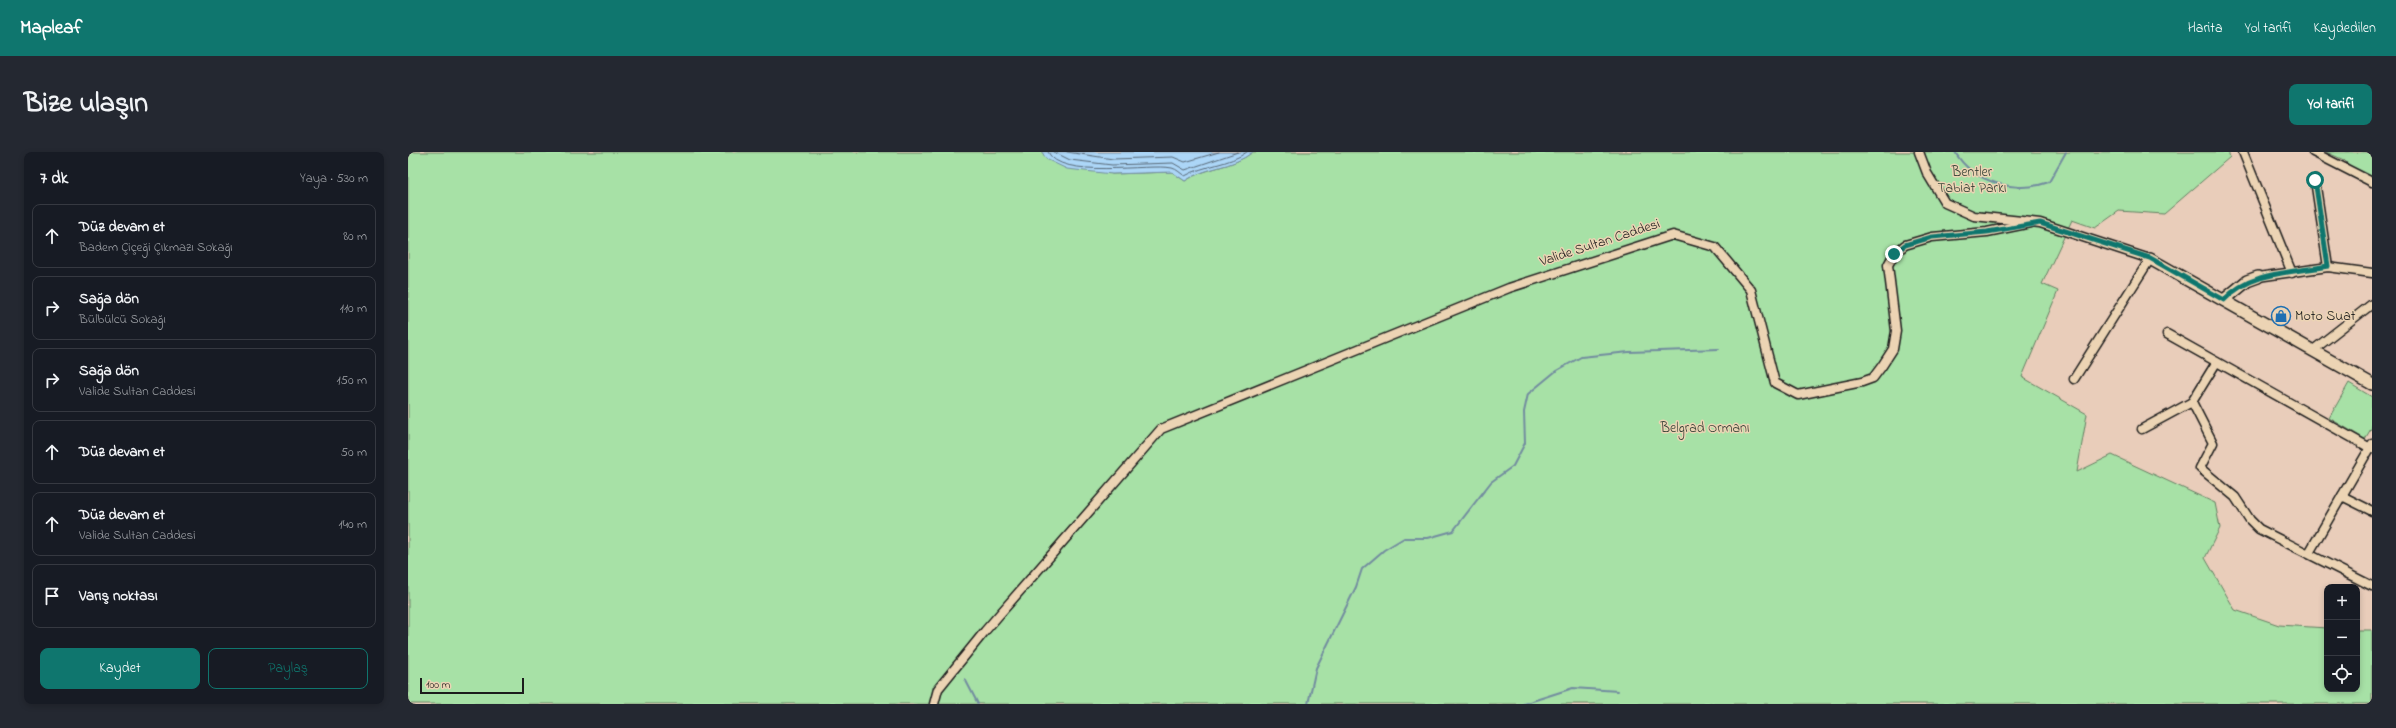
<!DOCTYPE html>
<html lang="tr">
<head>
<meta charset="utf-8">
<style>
	body { margin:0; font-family:"Indie Flower",sans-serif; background:#242831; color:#f1f3f6 }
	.controls { position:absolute; right:12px; bottom:12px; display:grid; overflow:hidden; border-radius:8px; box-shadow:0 2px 6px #0003 }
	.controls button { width:36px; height:36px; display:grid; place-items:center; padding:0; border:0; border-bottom:1px solid #363941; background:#171b24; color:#f1f3f6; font:20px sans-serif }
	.scale { position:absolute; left:12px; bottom:10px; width:104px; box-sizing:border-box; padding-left:4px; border:2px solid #1c1c1c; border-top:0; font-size:11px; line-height:14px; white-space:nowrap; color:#1c1c1c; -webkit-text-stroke:3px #ecd4b4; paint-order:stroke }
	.stop { position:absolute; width:12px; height:12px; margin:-9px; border:3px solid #0f766e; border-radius:50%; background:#fff }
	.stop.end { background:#0f766e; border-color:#fff; box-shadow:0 1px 4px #0008 }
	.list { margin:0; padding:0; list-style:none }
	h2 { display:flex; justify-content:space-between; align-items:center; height:52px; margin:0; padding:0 16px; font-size:17px }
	h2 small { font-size:13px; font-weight:400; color:#9ea1a6 }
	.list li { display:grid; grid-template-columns:26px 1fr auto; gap:12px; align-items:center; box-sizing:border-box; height:64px; margin:0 8px 8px; padding:0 8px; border:1px solid #363941; border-radius:8px }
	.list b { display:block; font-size:15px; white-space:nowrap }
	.list p { margin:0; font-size:13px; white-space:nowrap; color:#9ea1a6 }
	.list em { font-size:13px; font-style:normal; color:#9ea1a6 }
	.actions { display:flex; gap:8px; padding:12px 16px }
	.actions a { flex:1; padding:9px 0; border:1px solid #0f766e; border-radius:8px; text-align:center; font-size:14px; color:#0f766e }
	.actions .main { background:#0f766e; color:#fff }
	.icon { flex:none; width:22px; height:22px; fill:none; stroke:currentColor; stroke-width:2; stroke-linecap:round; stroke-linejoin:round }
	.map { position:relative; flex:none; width:1964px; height:552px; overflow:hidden; border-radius:8px }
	header { display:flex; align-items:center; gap:24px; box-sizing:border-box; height:56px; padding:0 20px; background:#0f766e; color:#fff }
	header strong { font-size:19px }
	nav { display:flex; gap:22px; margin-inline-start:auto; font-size:14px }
	.intro { display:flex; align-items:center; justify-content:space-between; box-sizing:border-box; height:96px; padding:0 24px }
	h1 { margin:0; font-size:28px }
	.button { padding:10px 18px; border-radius:8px; background:#0f766e; color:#fff; font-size:14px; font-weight:700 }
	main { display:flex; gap:24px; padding:0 24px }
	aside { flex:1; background:#171b24; border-radius:8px; box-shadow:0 2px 6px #0003 }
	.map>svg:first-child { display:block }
</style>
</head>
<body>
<header>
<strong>Mapleaf</strong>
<nav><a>Harita</a><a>Yol tarifi</a><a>Kaydedilen</a></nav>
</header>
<div class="intro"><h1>Bize ulaşın</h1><a class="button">Yol tarifi</a></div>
<main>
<aside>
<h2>7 dk<small>Yaya · 530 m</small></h2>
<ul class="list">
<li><svg class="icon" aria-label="ahead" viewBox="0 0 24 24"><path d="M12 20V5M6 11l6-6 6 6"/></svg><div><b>Düz devam et</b><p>Badem Çiçeği Çıkmazı Sokağı</p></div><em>80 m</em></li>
<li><svg class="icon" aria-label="right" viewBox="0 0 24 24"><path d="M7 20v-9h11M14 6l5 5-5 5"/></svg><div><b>Sağa dön</b><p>Bülbülcü Sokağı</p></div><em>110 m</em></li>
<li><svg class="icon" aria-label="right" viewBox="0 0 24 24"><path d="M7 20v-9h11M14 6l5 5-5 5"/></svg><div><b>Sağa dön</b><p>Valide Sultan Caddesi</p></div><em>150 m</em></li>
<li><svg class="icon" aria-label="ahead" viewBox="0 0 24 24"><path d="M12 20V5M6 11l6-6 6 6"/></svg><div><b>Düz devam et</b></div><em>50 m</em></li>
<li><svg class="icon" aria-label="ahead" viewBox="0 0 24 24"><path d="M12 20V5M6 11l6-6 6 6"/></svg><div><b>Düz devam et</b><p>Valide Sultan Caddesi</p></div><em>140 m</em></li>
<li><svg class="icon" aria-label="arrive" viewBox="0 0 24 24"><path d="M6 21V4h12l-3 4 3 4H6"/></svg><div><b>Varış noktası</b></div></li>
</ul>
<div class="actions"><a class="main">Kaydet</a><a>Paylaş</a></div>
</aside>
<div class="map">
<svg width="1964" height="552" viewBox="0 0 1964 552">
	<rect width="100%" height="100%" fill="#e9cdba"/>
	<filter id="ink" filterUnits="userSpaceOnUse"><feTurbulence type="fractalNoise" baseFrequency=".025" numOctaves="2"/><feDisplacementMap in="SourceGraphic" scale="8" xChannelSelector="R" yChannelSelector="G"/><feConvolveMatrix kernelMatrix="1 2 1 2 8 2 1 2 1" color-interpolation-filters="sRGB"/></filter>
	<g filter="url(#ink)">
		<g fill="#a7e1a6" stroke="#627e61">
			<path d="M0 0H634L704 22 764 20 777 29C799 14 823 17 845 0H1820L1822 5 1756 62 1711 59 1687 76 1664 68 1634 132 1650 139 1614 225 1679 262 1669 320 1704 303 1807 351 1812 376 1797 406 1827 458 1871 473 1919 476V537H1949V478H1964V552H0Z"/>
			<polygon points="1918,0 1964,0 1964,26 1958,29 1936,8"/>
			<polygon points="1941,231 1964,245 1964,275 1957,287 1921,266"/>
		</g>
		<path fill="#acd6f7" stroke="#728c9f" d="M634 0H845C823 17 798 14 777 29L764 20 704 22 659 17 638 7Z"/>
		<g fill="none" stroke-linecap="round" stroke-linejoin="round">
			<g stroke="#566674" stroke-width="1">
				<path d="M640 0C652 28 741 11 764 16 769 17 773 22 777 24 796 13 821 13 839 0"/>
				<polyline points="646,0 662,8 704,13 765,11 777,18 830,0"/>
				<polyline points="659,0 705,7 765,5 777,10 811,0"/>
			</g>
			<g stroke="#728c9f" stroke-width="2">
				<path d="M1547 0C1565 31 1609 42 1641 30L1658 0"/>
				<polyline points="557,527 570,552"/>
				<polyline points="900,552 908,516 948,435 954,417 976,398 996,386 1020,386 1045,379 1083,330 1105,314 1117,291 1116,260 1120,242 1148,219 1173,205 1221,200 1311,197"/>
				<polyline points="1115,552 1165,536 1210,539"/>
			</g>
			<g stroke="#1c1c1c" stroke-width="11">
				<g id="street">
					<polyline points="1511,0 1519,21 1537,51 1566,64 1632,71 1742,107 1666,227"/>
					<polyline points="1835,0 1884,121"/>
					<polyline points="1905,0 1964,30"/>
					<polyline points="1907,28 1920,115"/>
					<polyline points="1850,125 1920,115 1964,121"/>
					<polyline points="1759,182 1964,297"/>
					<polyline points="1904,199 1964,152"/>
					<polyline points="1784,250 1805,291 1792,316 1827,345 1842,368 1851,377 1964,434"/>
					<polyline points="1734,277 1784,250 1808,211"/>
					<polyline points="1934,344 1964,359"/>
					<polyline points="1901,401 1964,292"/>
					<polyline points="526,552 530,537 577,479 753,277 1101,136 1265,83 1307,95 1343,138 1367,231 1390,243 1454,230 1465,226 1474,214 1485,197 1488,179 1480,113 1486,102 1497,93 1524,85 1579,80 1623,71"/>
				</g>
			</g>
			<g stroke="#1c1c1c" stroke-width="14">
				<g id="secondary">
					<polyline points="1742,107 1964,232"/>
					<polyline points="1816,148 1839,129 1850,125"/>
				</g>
			</g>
			<use href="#street" stroke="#ecd4b4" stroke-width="8"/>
			<use href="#secondary" stroke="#ecd4b4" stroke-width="11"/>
		</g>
	</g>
	<g fill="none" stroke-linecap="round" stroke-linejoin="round" filter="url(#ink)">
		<path stroke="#0f766e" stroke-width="5" d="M1486 102 1497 93 1524 85 1579 80 1632 71 1742 106 1816 148C1843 119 1884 121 1920 114L1907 28"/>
	</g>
	<defs>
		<g id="shop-ring" transform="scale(1)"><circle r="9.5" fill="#ecd4b4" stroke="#1f6fb2" stroke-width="1.5"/><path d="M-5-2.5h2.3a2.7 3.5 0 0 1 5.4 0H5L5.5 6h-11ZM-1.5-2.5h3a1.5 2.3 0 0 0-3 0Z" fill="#1f6fb2"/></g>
	</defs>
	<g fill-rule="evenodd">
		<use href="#shop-ring" x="1873" y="164"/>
	</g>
	<g text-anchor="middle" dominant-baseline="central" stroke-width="3" stroke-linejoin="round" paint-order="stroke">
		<g font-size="14" fill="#384338" stroke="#ecd4b4">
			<text x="1564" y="20">Bentler<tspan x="1564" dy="16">Tabiat Parkı</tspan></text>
			<text x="1297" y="276">Belgrad Ormanı</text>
		</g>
		<g font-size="14" fill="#1c1c1c" stroke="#ecd4b4">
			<text transform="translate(1192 91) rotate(-18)">Valide Sultan Caddesi</text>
		</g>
		<g font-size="14" fill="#1c1c1c" stroke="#ecd4b4" text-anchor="start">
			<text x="1887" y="164">Moto Suat</text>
		</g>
	</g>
</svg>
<div class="controls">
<button>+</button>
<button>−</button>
<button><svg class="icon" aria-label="locate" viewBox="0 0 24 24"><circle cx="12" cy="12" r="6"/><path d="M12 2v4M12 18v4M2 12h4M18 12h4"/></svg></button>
</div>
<div class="scale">100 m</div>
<div class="stop" style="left:1907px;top:28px"></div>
<div class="stop end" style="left:1486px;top:102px"></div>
</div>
</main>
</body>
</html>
